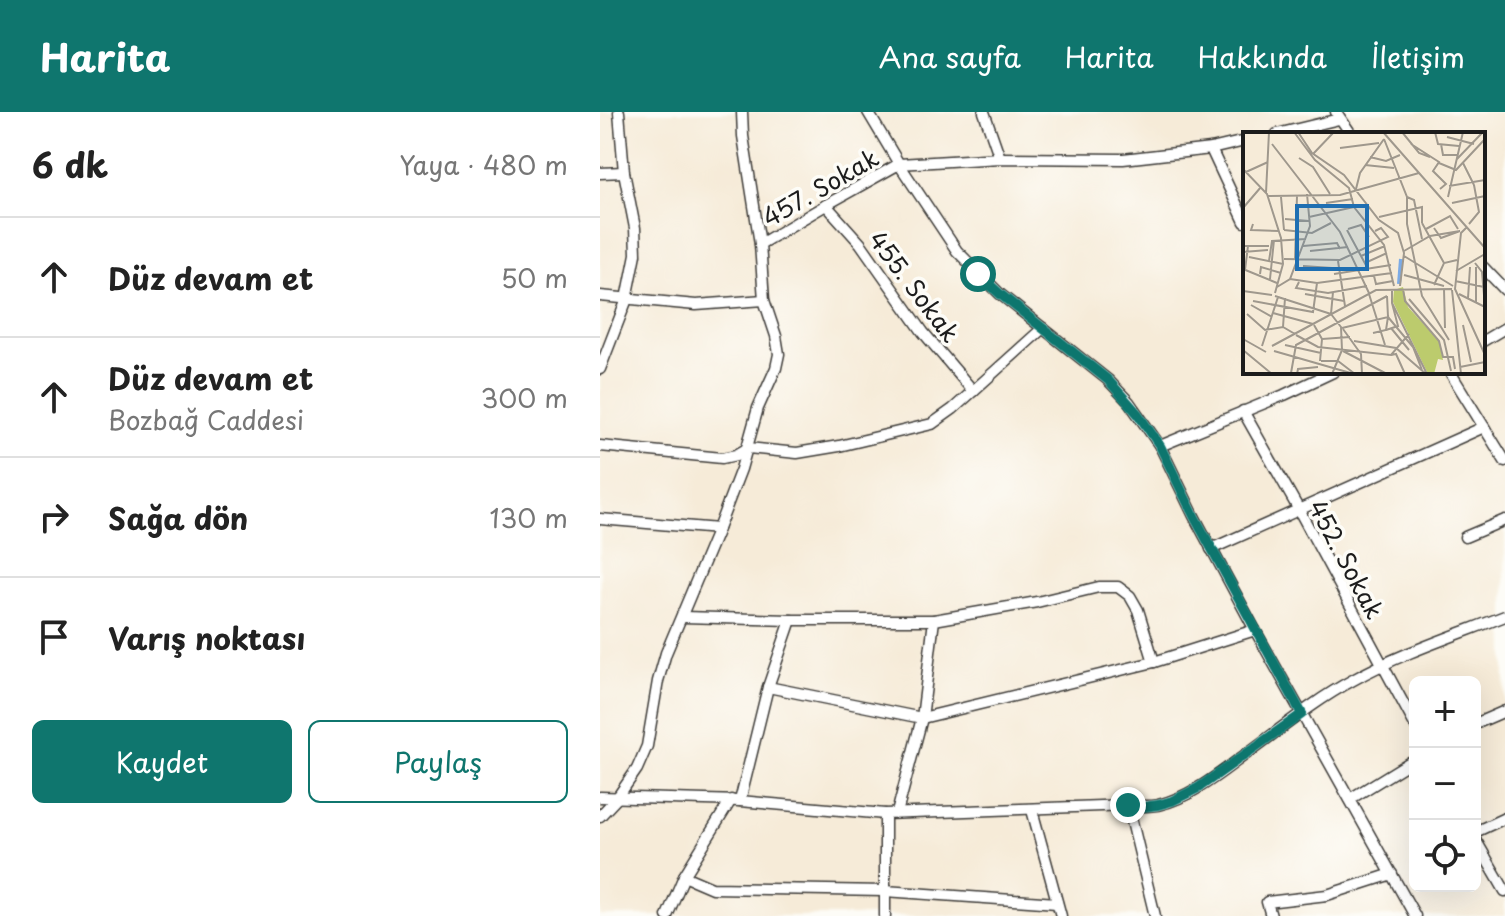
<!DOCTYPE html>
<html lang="tr">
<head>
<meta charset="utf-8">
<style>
	body { margin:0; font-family:"Playpen Sans",sans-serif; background:#f6f6f6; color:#222 }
	.controls { position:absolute; right:24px; bottom:24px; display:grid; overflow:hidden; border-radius:12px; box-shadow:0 8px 32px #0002 }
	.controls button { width:72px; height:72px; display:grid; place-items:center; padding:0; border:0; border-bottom:2px solid #e0e0e0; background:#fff; color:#222; font:40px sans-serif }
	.stop { position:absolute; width:24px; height:24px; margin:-18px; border:6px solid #0f766e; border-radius:50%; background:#fff }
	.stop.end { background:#0f766e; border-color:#fff; box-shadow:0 2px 8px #0008 }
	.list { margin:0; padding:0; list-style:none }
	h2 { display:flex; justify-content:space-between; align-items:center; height:104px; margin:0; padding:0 32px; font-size:34px }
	h2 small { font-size:26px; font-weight:400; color:#767676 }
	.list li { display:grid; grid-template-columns:52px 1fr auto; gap:24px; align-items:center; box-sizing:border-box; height:120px; padding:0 32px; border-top:2px solid #e0e0e0 }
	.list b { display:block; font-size:30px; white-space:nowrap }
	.list p { margin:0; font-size:26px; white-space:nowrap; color:#767676 }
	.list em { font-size:26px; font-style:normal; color:#767676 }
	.actions { display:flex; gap:16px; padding:24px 32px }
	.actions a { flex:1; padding:18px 0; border:2px solid #0f766e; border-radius:12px; text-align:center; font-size:28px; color:#0f766e }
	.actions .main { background:#0f766e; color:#fff }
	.icon { flex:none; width:44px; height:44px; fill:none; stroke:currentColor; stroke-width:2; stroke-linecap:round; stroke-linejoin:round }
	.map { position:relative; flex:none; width:905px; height:804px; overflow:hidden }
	header { display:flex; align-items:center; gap:48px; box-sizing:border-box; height:112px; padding:0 40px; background:#0f766e; color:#fff }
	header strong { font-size:38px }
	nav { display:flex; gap:44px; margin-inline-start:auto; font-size:28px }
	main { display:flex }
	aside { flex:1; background:#fff }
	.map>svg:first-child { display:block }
</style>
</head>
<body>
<header>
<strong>Harita</strong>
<nav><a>Ana sayfa</a><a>Harita</a><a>Hakkında</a><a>İletişim</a></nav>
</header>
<main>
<aside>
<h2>6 dk<small>Yaya · 480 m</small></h2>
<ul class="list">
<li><svg class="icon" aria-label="ahead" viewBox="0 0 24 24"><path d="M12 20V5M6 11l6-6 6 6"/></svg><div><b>Düz devam et</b></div><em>50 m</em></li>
<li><svg class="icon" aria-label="ahead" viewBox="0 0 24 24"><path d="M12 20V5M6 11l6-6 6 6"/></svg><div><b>Düz devam et</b><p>Bozbağ Caddesi</p></div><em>300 m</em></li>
<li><svg class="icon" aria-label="right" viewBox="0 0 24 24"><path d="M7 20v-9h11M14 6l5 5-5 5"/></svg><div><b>Sağa dön</b></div><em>130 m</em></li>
<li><svg class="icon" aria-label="arrive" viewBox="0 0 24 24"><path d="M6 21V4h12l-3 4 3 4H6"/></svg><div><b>Varış noktası</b></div></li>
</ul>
<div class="actions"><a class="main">Kaydet</a><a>Paylaş</a></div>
</aside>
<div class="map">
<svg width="905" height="804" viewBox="0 0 905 804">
	<rect width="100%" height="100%" fill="#fdfcf7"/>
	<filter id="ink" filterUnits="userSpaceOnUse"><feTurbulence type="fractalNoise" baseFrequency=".0125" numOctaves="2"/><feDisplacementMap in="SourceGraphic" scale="16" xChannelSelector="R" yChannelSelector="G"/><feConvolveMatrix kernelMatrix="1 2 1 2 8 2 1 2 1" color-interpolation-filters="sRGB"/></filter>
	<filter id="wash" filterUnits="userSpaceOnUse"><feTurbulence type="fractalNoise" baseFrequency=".006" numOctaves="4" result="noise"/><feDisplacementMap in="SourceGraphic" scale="32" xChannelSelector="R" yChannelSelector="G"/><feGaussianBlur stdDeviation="1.8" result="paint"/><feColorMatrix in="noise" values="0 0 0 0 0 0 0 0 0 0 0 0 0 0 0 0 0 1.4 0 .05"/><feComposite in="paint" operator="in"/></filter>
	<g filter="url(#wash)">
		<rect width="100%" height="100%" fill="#f6ebd8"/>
	</g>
	<g filter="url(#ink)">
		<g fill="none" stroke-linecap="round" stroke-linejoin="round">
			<g stroke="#3d3b38" stroke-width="13">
				<g id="minor">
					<polyline points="268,0 299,52 357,139 400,182 508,268 529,290 560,334 594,404 655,518 815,804"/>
					<polyline points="384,0 400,46"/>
					<polyline points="736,0 751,22"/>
					<polyline points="677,22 739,7"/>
					<polyline points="611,37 645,110"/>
					<polyline points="0,61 24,60"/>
					<polyline points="226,93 261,132 323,220 373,279"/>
					<polyline points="160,132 226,93 299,52 400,46 523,47 611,37 645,29"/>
					<polyline points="883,155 905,178"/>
					<polyline points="0,184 96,193 164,188"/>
					<polyline points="883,229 905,216"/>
					<polyline points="0,257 27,187 36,142 35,116 24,60 19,0"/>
					<polyline points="850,260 905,349"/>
					<polyline points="643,299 699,398 815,613"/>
					<polyline points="0,334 122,346 136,343 148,336 197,341 239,334 332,312 353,297 443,216"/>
					<polyline points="560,334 684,283 733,260"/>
					<polyline points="0,407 118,417"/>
					<polyline points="865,425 905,408"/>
					<polyline points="611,437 884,315"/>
					<polyline points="83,505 191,508 334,508 437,490 499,475 518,475 530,484 538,498 554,550"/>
					<polyline points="168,575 322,606 554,550 655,518"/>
					<polyline points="875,612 905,599"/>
					<path d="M0 685 140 689 285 702 528 693C538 694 548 695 558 693 588 686 614 666 638 648 676 621 712 590 753 568 801 541 854 524 905 504"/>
					<polyline points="750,687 815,647"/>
					<polyline points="140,689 168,575 191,508"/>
					<polyline points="528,693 555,804"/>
					<polyline points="432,698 461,804"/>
					<polyline points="297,701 322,606 334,508"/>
					<polyline points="0,704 17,686 37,657 47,634 58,569 66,541 118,417 141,357 158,296 176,256 179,242 176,224 164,188 160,132 143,24 142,0"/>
					<polyline points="875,720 905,706"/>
					<polyline points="875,727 905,779"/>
					<polyline points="84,764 112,776 285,779 457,791"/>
					<polyline points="67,804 84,764 131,688"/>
					<polyline points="285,804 285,702"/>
					<polyline points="671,804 667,790 727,783 792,762"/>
				</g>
			</g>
			<use href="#minor" stroke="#fff" stroke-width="10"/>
		</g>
	</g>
	<g fill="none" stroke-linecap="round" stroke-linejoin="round" filter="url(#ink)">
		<polyline stroke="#0f766e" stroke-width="10" points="378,162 400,182 508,268 538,302 560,334 594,404 702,602 598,676 572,689 558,693 543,695 528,693"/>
	</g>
	<g text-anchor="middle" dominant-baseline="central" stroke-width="7" stroke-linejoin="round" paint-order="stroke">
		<g font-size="24" fill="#1c1c1c" stroke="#fdfcf7">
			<text transform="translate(220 75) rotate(-30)">457. Sokak</text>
			<text transform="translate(315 174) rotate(53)">455. Sokak</text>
			<text transform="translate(747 447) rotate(62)">452. Sokak</text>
		</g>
	</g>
	<g transform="translate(643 20)">
		<rect width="242" height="242" fill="#f6ebd8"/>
		<path d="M160 155 165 175 196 209 200 228 195 227 191 242H185L150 170 151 158Z" fill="#bccb6d"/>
		<path fill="none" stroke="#7cabe6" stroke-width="4" d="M156 152 158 127"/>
		<path fill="none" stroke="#9f988d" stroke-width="2" d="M51 0 72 28 106 56 111 75 141 113 151 154M55 0 69 21 101 43 136 88 155 101 161 121 157 154M140 0 242 116M159 0 176 21 187 25M192 0 195 12 216 14M204 5 231 12M141 7 164 65V92L179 164 206 208M29 12 97 100 126 161M168 12 196 30 190 39 203 52 197 57M198 12 200 23H215M97 16 136 11M70 22 91 0M127 25 143 29 157 23M56 26 70 35 87 62M214 27 239 1M196 31 213 38 242 7M220 31 231 53M122 33 151 36M0 37 24 62 38 106 40 132 32 161M3 40 25 30M206 54 242 48M113 57 117 41 141 7M23 61 26 0M24 64 97 63 176 41M38 65 41 98M164 65 171 68 179 107M205 65 220 0M83 71 110 67M209 71 242 64M0 76 18 55M66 85 111 75M136 85 179 75V91M42 87 66 89M179 91 201 131M10 92 8 98 36 99M226 92 236 80 231 53M224 95 218 101 212 157 242 223M191 96 198 106 217 99M105 97 118 93 126 105M183 97 207 84 215 97M41 98 69 101 88 91M104 98 125 137M0 114H26M60 114 94 111 97 117M67 119 105 115M161 119 187 104 217 99M0 120 25 118M118 124 142 114M161 124 210 154M6 125 40 132M41 127 97 128 145 105 138 96 132 99M52 128 54 64M26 129 29 109 63 107M95 129 102 174M122 131 144 121M232 131 239 140 242 175M60 134 89 136M233 135V170M0 137 34 151M2 138 5 114M213 139 242 122M17 142 18 135 38 141M91 142 148 133M161 143 201 154M131 144 133 152 150 149M27 147 31 108M47 147 74 151 149 141M212 149 241 155M56 150 53 156 85 161 124 154M191 153 201 131 214 128M34 155 47 147 67 94 64 62M149 157V171L184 242M160 157 162 169 196 209 200 225H210L212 237M201 157 202 196M209 158 218 242M0 159 29 163M62 162 101 169M126 162 142 213M216 162 242 175M32 164 88 182M144 164 145 185 170 215 179 238M225 166 227 135M166 167 201 208 208 239M10 169 70 180 74 151M8 173 29 185M30 181 70 192M4 182 22 198 40 195 52 202M71 193 79 207 77 229M220 193 228 230M40 195 42 166M99 196 145 185 143 198 130 201M148 196 166 218M100 197 118 222 119 242M143 198 155 194 149 171M53 203 75 215 148 223 166 202M0 207 23 220M79 207 107 205M111 209 153 216 183 242M42 213 78 221M19 214 35 165M29 214 133 158 209 157M0 218 29 242M31 219 111 242M100 219 144 242M148 223 153 222 162 242M78 229H95L112 242M217 235 242 230M48 241 53 213 144 164M54 242 55 237 75 235M89 242 99 218 98 195 88 182 90 160"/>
		<path fill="#1f6fb2" fill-opacity="0.15" stroke="#1f6fb2" stroke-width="4" d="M54 74H124V137H54Z"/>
		<rect width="242" height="242" fill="none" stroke="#1c1c1c" stroke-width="4"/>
	</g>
</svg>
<div class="controls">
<button>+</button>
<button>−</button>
<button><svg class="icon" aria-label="locate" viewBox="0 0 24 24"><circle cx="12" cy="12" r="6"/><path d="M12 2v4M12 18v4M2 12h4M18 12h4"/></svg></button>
</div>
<div class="stop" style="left:378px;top:162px"></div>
<div class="stop end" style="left:528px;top:693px"></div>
</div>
</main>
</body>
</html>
